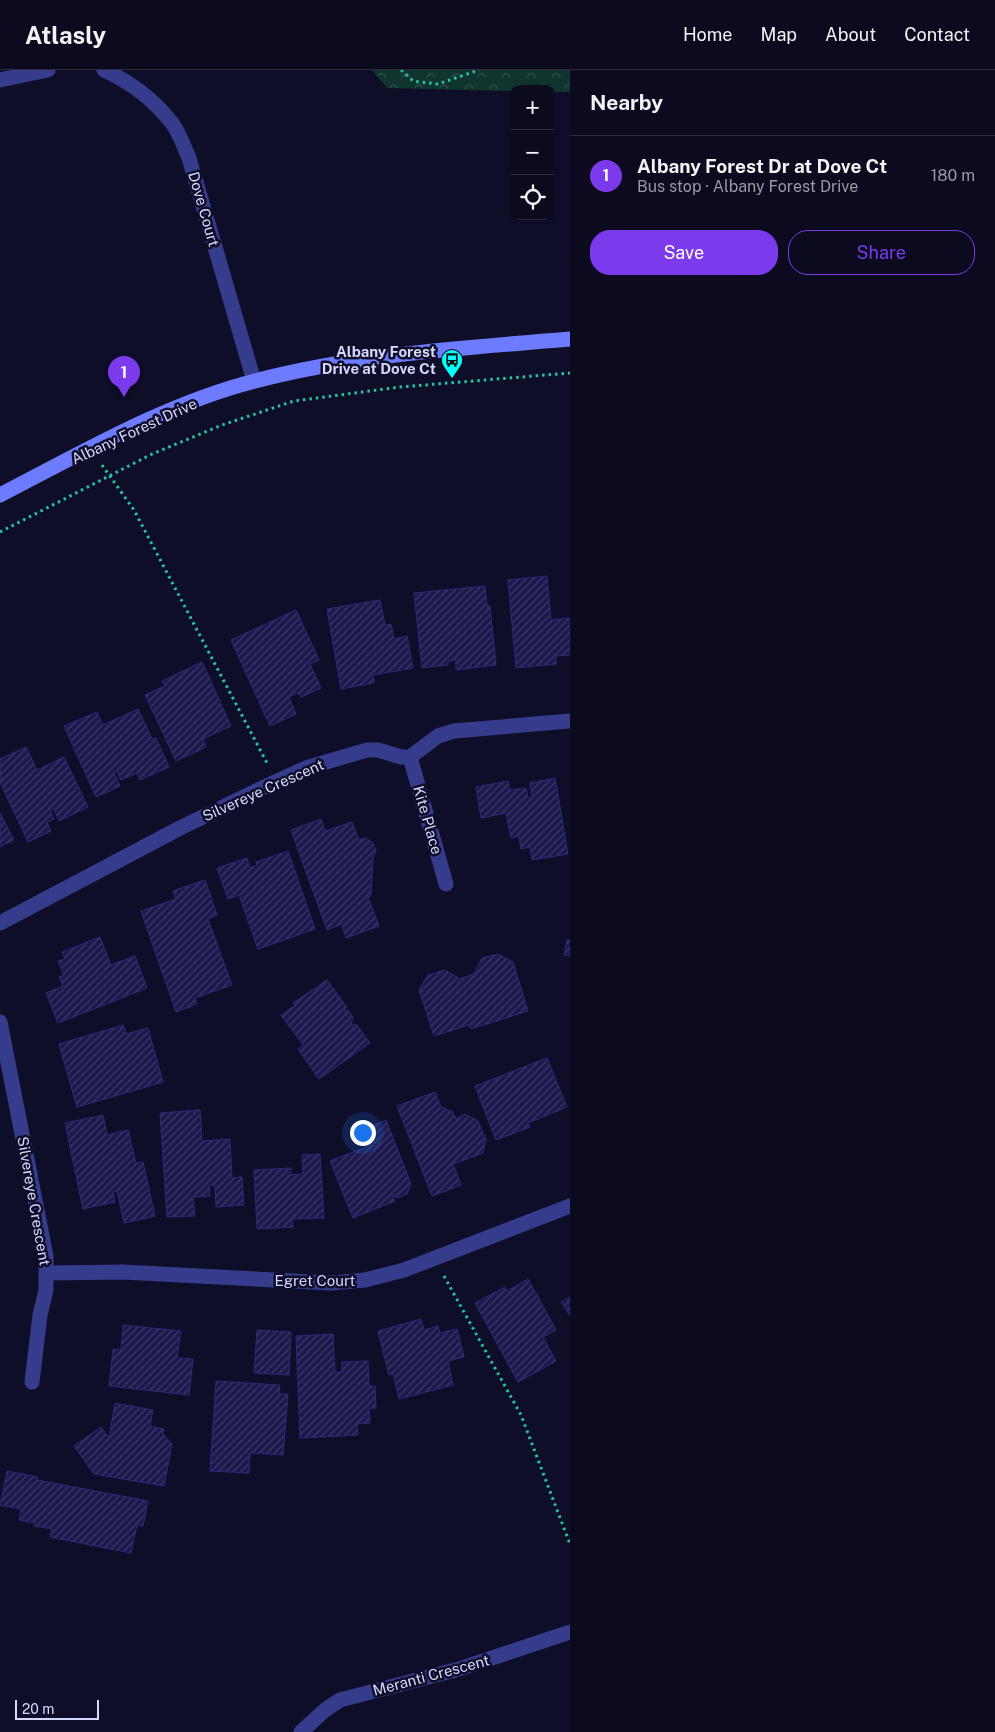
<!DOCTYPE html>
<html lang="en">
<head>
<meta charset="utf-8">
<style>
	body { margin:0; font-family:"Public Sans",sans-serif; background:#141328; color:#f1f3f6 }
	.controls { position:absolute; right:15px; top:15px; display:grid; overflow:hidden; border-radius:10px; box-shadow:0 1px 4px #0004 }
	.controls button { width:45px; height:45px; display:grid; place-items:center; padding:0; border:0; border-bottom:1px solid #2b2b3d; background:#0b0a1f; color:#f1f3f6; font:25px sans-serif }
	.scale { position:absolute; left:15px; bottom:12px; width:84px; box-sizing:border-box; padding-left:5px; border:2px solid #d6d7ff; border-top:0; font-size:14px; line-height:18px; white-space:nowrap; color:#d6d7ff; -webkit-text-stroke:4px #0f0e29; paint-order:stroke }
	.you { position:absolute; left:362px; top:1062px; width:18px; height:18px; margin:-12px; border:4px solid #fff; border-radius:50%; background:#1a73e8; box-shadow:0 0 0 8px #1a73e833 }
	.badge { display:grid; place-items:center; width:32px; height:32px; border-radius:50%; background:#7c3aed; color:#fff; font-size:16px; font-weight:700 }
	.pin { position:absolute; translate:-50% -41px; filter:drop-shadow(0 1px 2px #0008) }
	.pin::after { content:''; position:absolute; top:26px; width:18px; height:15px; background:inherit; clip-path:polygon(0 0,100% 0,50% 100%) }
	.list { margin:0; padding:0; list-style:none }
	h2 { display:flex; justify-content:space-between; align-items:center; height:65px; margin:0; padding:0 20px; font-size:21px }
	h2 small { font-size:16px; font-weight:400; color:#9a9aa4 }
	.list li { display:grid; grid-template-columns:32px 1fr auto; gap:15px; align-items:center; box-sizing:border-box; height:80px; padding:0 20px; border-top:1px solid #2b2b3d }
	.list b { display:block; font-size:19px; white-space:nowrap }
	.list p { margin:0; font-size:16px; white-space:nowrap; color:#9a9aa4 }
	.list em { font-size:16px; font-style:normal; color:#9a9aa4 }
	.actions { display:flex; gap:10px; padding:15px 20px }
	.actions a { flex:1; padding:11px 0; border:1px solid #7c3aed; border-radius:20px; text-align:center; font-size:18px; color:#7c3aed }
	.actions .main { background:#7c3aed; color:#fff }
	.icon { flex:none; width:28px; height:28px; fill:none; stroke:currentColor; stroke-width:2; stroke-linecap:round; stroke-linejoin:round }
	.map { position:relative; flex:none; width:570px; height:1662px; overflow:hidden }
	header { display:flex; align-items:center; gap:30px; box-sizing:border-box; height:70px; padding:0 25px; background:#0b0a1f; border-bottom:1px solid #2b2b3d }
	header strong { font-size:24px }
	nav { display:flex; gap:28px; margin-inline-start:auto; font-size:18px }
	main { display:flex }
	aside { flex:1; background:#0b0a1f }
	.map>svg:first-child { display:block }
</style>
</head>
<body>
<header>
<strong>Atlasly</strong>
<nav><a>Home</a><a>Map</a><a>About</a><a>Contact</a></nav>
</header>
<main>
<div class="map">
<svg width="570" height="1662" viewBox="0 0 570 1662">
	<defs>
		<pattern id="park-crowns" width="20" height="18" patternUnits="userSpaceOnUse" patternTransform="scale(1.25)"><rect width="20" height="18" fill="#10342e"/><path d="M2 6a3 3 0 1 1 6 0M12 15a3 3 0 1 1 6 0" fill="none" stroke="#32514d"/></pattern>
		<pattern id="building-hatch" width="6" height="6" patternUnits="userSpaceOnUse" patternTransform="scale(1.25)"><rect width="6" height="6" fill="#1c184c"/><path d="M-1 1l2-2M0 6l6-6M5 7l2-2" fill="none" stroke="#3c3967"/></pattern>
	</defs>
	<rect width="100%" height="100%" fill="#0f0e29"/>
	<polygon fill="url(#park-crowns)" points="372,0 570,0 570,22 551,22 551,19 514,19 514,21 387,18"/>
	<g fill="url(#building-hatch)" stroke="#2e287a">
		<polygon points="547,506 551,550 570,548 570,585 556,586 556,594 516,598 508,510"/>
		<polygon points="485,516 487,536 490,536 496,595 456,600 456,590 448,591 448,595 422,598 414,523"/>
		<polygon points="380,530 385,555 391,554 394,569 407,566 413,598 373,605 374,613 341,619 327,539"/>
		<polygon points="296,540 319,590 310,594 321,618 301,627 298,623 289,627 296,644 270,656 231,570"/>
		<polygon points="202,592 231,656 203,669 206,677 176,691 145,625 165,616 162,611"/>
		<polygon points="138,639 152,669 156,668 169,697 140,710 137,703 121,710 117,701 114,702 120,716 96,727 64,656 97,642 103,655"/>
		<polygon points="26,677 37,700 64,687 88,737 59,751 54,739 50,741 54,749 47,752 51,761 28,772 0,712 0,689"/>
		<polygon points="555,708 568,784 532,790 530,777 521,779 519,766 511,768 506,743 481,748 476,717 508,711 510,720 526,718 528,728 532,727 530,713"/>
		<polygon points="0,743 14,770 0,777"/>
		<polygon points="321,749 325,761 352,752 359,770 365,768 372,772 376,780 373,788 371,826 368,827 379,856 346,868 342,854 327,860 291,760"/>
		<polygon points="288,781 315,859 258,879 239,825 228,829 217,798 247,788 250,798 257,795 256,792"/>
		<polygon points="205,810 217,845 208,849 232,915 195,928 197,934 176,942 141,841 176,829 173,821"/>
		<polygon points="100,867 111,895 135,886 147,918 58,953 46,923 63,916 59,907 64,905 58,891 65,889 62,882"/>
		<polygon points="567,870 570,870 570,886 564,885"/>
		<polygon points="498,884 513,892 528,941 471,959 469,955 434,966 419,920 428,905 445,900 460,909 474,904 482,888"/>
		<polygon points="327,910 347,937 344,940 345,942 348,940 354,949 351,952 353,956 356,954 370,973 319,1009 298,979 303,975 281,945 295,935 293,933"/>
		<polygon points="123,955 126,964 148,958 163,1012 77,1037 59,974"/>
		<polygon points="547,988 567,1037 528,1053 530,1057 496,1070 475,1016"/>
		<polygon points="435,1022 441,1037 453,1042 456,1049 465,1044 478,1051 486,1070 483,1083 453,1094 461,1115 432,1126 397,1036"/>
		<polygon points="200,1040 202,1071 230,1069 232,1108 242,1107 244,1135 216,1137 215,1115 209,1116 210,1126 193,1127 195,1146 167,1147 160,1043"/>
		<polygon points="103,1045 107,1065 128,1060 136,1093 143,1092 155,1146 124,1153 117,1121 113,1122 115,1132 83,1139 65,1053"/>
		<polygon points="386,1050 411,1114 407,1124 397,1128 392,1125 395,1131 353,1148 330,1091 374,1074 367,1058"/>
		<polygon points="320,1084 324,1148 292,1149 293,1157 257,1159 254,1100 291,1098 291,1105 303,1104 302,1085"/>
		<polygon points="528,1209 556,1260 543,1267 556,1291 518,1312 475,1233 505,1217 507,1221"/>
		<polygon points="570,1227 570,1246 561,1232"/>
		<polygon points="421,1249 424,1260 438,1256 440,1263 457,1259 464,1287 448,1291 453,1315 399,1329 393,1304 389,1305 378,1261"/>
		<polygon points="123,1255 181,1261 177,1288 193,1289 189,1325 109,1316 113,1279 121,1280"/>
		<polygon points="257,1260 291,1262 289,1305 254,1303"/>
		<polygon points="333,1264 335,1302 342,1302 342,1292 368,1291 369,1316 375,1316 376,1338 369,1339 370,1353 357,1354 358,1365 300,1368 296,1266"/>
		<polygon points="216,1311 280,1315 279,1324 288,1324 283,1385 250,1383 249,1403 210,1401"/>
		<polygon points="115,1333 153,1340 150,1356 164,1359 163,1364 172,1374 164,1416 94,1404 74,1376 101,1357 109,1368"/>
		<polygon points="7,1401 38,1407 37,1410 148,1431 143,1456 137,1455 131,1483 50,1467 52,1459 34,1456 35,1453 19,1450 21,1439 0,1435"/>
	</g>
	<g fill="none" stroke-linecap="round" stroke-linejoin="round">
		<g stroke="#25c4a7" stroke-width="3" stroke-dasharray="2.5 4" stroke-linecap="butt">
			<polyline points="401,0 413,11 438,14 479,0"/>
			<polyline points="102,395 134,440 267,693"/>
			<polyline points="0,462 152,384 222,355 294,331 400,317 570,303"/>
			<polyline points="444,1206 521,1345 570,1474"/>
		</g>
		<g stroke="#353c8c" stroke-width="15">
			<path d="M104 0C130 12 154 30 172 53 179 62 184 77 189 88L254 311"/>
			<polyline points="0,10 48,0"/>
			<polyline points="410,687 446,814"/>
			<polyline points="0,853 180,758 275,712 306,698 367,680 378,680 401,687 410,687 438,666 454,661 570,651"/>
			<polyline points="0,952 46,1186 46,1220 40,1245 32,1312"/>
			<polyline points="47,1203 123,1202 331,1213 365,1210 404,1200 570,1136"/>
			<polyline points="301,1662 325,1640 340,1630 459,1599 570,1562"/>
		</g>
		<path stroke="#6d7cff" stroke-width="15" d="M0 425C82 383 165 334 255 311 357 284 465 278 570 269"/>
	</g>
	<defs>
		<g id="bus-pin" transform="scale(1.125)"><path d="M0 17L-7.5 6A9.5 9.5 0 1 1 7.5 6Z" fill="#02fff9" stroke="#0f0e29"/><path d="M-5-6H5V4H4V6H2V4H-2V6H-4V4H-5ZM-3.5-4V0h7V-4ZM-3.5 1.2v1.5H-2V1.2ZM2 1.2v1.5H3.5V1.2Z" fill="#111"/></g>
	</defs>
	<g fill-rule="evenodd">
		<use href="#bus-pin" x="452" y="290"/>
	</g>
	<g text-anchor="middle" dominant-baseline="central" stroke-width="5" stroke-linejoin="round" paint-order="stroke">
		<g font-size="15" fill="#d6d7ff" stroke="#0f0e29">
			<text transform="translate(204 139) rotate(74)">Dove Court</text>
			<text transform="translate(134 361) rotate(-25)">Albany Forest Drive</text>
			<text transform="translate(263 720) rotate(-24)">Silvereye Crescent</text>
			<text transform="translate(428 750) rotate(74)">Kite Place</text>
			<text transform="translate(34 1131) rotate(80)">Silvereye Crescent</text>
			<text x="315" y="1210">Egret Court</text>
			<text transform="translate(431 1605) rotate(-15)">Meranti Crescent</text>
		</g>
		<g font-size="15" font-weight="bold" fill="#d6d7ff" stroke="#0f0e29" text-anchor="end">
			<text x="436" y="281">Albany Forest<tspan x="436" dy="17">Drive at Dove Ct</tspan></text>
		</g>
	</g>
</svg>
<div class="controls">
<button>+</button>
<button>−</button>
<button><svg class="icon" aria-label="locate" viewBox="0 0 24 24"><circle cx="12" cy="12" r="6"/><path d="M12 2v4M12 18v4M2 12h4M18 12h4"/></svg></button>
</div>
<div class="scale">20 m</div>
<div class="you"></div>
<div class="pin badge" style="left:124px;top:327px">1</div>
</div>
<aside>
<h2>Nearby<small></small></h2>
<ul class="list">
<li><span class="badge">1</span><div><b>Albany Forest Dr at Dove Ct</b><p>Bus stop · Albany Forest Drive</p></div><em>180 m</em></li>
</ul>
<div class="actions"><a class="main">Save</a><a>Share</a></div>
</aside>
</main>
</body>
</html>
